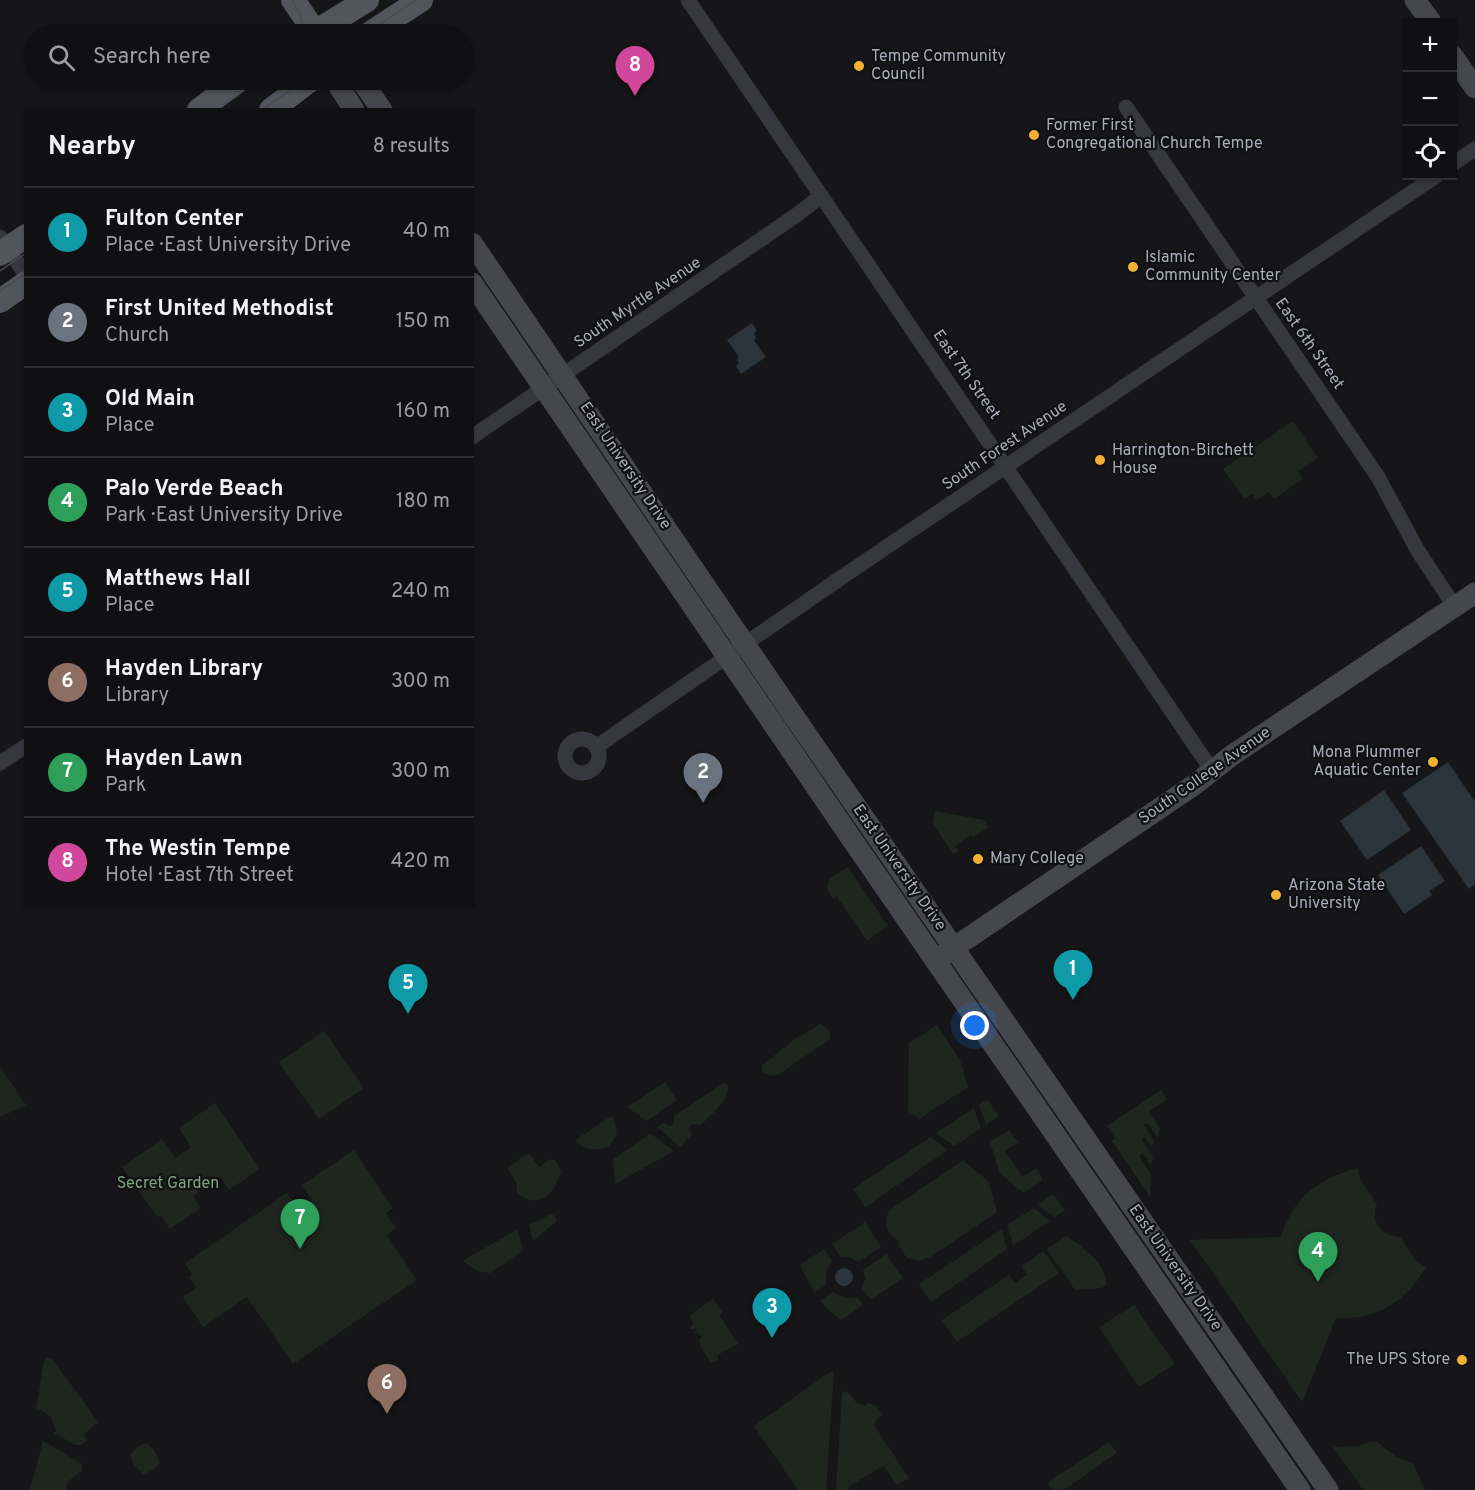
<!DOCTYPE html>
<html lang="en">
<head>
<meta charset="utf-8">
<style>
	body { margin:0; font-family:Overpass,sans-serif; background:#19191b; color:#f1f3f6 }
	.controls { position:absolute; right:18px; top:18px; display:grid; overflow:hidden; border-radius:0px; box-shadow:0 2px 4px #0004 }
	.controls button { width:54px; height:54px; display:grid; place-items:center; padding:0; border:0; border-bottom:2px solid #303032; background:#101012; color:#f1f3f6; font:30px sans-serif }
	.you { position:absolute; left:975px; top:1026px; width:21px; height:21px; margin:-15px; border:4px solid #fff; border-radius:50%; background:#1a73e8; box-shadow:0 0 0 9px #1a73e833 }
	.badge { display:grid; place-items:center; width:39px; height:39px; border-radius:50%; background:#1a73e8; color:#fff; font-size:20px; font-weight:700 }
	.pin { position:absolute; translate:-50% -50px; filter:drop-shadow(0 2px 3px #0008) }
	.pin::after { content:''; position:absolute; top:32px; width:21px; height:18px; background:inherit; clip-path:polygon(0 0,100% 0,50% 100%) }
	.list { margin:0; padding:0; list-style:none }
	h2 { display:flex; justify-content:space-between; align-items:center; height:78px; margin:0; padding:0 24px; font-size:26px }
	h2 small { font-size:20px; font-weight:400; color:#9c9d9f }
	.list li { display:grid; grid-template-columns:39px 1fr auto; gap:18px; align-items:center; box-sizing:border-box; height:90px; padding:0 24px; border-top:2px solid #303032 }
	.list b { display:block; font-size:22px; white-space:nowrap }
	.list p { margin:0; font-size:20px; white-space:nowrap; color:#9c9d9f }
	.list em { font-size:20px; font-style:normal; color:#9c9d9f }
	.icon { flex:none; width:33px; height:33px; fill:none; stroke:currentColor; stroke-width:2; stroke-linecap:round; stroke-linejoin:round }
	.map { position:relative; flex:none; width:1475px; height:1490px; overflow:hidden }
	.search { position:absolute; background:#101012; box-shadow:0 2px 4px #0004; left:24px; top:24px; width:450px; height:66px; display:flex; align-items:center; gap:15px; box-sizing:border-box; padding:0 21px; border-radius:33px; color:#9c9d9f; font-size:22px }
	.panel { position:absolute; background:#101012; box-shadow:0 2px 4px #0004; left:24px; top:108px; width:450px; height:798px; border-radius:0px }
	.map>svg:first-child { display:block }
</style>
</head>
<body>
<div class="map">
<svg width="1475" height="1490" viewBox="0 0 1475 1490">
	<rect width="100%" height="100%" fill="#161618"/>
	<g fill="#1e261f">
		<polygon points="1293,421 1318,458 1298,472 1303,479 1274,499 1269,492 1257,500 1252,494 1244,499 1223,469"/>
		<polygon points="935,811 984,820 989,827 973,837 971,835 955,846 958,851 953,854 933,824"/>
		<polygon points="848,867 888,926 867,941 837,897 833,899 827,890 829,879"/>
		<polygon points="820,1024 823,1025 830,1032 830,1039 778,1075 772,1076 763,1073 761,1066 795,1039"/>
		<polygon points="937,1025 960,1060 968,1087 919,1119 908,1111 909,1043"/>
		<polygon points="324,1031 364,1088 319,1119 279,1062"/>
		<polygon points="0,1066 26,1105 0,1117"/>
		<polygon points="665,1082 677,1100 647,1121 627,1107"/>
		<path d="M723 1083 727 1084C732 1099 711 1114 701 1125L693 1124 689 1127 692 1134 680 1147 657 1127 663 1123 670 1126 674 1123V1116Z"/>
		<polygon points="1161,1090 1167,1099 1149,1112 1160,1129 1157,1137 1148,1123 1144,1125 1154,1140 1152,1148 1145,1138 1142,1140 1153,1157 1151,1166 1143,1153 1139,1156 1151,1174 1150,1197 1112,1141 1115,1138 1107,1126"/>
		<polygon points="987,1099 999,1116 986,1125 979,1105"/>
		<polygon points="215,1103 260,1169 229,1190 220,1177 193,1196 201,1208 170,1229 161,1215 157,1217 122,1167 162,1139 176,1158 191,1147 179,1128"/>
		<polygon points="974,1108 981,1129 954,1146 936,1133"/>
		<path d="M613 1115 617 1134 608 1147C595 1151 585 1151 575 1140Z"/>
		<polygon points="1009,1130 1018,1142 1005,1151 1023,1177 1036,1168 1043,1180 1024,1193 1000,1174 990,1142"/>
		<polygon points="650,1133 674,1151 615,1184 613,1160"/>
		<polygon points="931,1137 948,1150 865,1207 853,1189"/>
		<polygon points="354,1150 393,1208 386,1213 396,1228 387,1235 417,1280 293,1364 247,1297 203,1327 183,1297 196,1288 189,1277 192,1274 185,1263 287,1193 300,1212 313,1202 302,1185"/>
		<path d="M530 1154 539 1167 550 1159 556 1161 561 1172C553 1196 540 1209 517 1194V1184L507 1168 525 1155Z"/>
		<path d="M963 1160 988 1181 997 1212 930 1257 918 1261 907 1258 898 1245 899 1241C887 1235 882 1221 890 1210Z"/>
		<path d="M1357 1168 1361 1180 1377 1204C1370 1223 1382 1236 1400 1237L1416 1261 1426 1267C1407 1301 1375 1321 1336 1318L1302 1402 1190 1240 1281 1237C1295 1195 1316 1181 1357 1168Z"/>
		<polygon points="1053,1194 1065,1210 1055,1217 1038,1205"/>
		<polygon points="1034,1208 1050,1221 1013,1246 1007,1225"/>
		<polygon points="551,1214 555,1216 557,1221 533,1241 529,1225"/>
		<polygon points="865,1222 881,1247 858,1262 850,1257 841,1257 832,1244"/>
		<polygon points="1002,1229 1007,1249 931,1302 919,1284"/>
		<polygon points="517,1230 524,1250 490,1273 477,1271 464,1262 465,1259"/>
		<path d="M1066 1236C1081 1246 1109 1265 1106 1286L1101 1288 1075 1290 1047 1249Z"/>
		<polygon points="824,1249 832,1261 826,1272 826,1285 814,1293 800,1265"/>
		<polygon points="1043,1251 1059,1273 957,1342 942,1320 1009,1275 1015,1283 1027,1275 1022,1266"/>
		<polygon points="886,1254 903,1278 871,1300 862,1288 865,1279 863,1270"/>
		<polygon points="832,1292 845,1298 857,1297 863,1305 841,1320 831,1312 820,1301"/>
		<polygon points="713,1299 722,1312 719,1315 738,1344 717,1355 719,1359 711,1363 703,1351 699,1340 702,1338 698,1332 695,1334 694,1332 697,1330 695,1328 693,1330 690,1328 693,1324 690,1315"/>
		<polygon points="1134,1305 1175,1364 1139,1387 1099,1327"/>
		<polygon points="47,1358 53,1360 98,1422 84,1434 87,1441 81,1445 75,1445 54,1433 56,1430 51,1417 41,1410 36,1410 44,1361"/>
		<polygon points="834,1371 826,1490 798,1490 754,1426 830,1372"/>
		<polygon points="847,1391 856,1402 866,1406 868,1403 875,1405 882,1415 877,1419 874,1425 909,1478 897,1485 884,1466 849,1486 848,1490 836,1490 842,1393"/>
		<polygon points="43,1441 82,1464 82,1471 67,1482 66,1490 30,1490"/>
		<path d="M1109 1442 1117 1453 1065 1489C1059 1490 1052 1490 1048 1485L1051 1480Z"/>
		<polygon points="1370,1442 1377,1442 1395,1456 1413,1464 1425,1490 1363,1490 1333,1447 1359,1446"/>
		<polygon points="146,1443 155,1451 160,1463 153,1470 143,1474 134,1465 130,1455 137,1447"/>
	</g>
	<g fill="#2c353c">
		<polygon points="752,323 757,331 754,333 756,338 754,340 766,357 741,374 736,366 739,363 737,359 739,357 727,340"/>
		<polygon points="1448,762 1475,802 1475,884 1469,889 1402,793"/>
		<polygon points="1384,790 1411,830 1367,860 1340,821"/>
		<polygon points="1421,846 1445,881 1429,891 1432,895 1404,914 1378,875"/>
		<circle cx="844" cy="1277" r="9"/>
	</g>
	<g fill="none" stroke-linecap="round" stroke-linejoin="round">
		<g stroke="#37383d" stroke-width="15">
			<polyline points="688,0 1213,772"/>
			<polyline points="1126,107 1378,477 1418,551 1455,607"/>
			<polyline points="1452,164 1475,149"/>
			<polyline points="0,237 26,275"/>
			<polyline points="472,437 798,214 821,196"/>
			<circle cx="582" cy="756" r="17"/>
			<polyline points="596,747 845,575 1436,176"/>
			<polyline points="0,763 26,746"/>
		</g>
		<g stroke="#45474d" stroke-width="21">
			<polyline points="1415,0 1431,22"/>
			<polyline points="1452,55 1475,88"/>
			<polyline points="335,80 354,110"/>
			<polyline points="361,80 382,110"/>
			<polyline points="472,243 793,715 1328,1490"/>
			<polyline points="472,283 851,838 1300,1490"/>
			<polyline points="943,955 1194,785 1231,756 1475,593"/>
		</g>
		<g stroke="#53555c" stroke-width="24">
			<polyline points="293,0 315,32"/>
			<polyline points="312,34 367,0"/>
			<polyline points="369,34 421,0"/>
			<polyline points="199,110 239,80"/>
			<polyline points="271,110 310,80"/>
			<polyline points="0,254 26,236"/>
			<polyline points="0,301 26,283"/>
		</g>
		<g stroke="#4a4c52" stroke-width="1.5">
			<polyline points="292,0 300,14 304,34"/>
			<polyline points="365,34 416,0"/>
			<polyline points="217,110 258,80"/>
			<polyline points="262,110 305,80"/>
			<polyline points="0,271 26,253"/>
			<polyline points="0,291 26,273"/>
		</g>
	</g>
	<g fill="#f2b134" stroke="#111113" stroke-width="2">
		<circle cx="859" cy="66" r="6"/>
		<circle cx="1034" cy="135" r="6"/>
		<circle cx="1133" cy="267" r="6"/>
		<circle cx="1100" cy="460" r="6"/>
		<circle cx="1433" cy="762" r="6"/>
		<circle cx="978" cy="859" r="6"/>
		<circle cx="1276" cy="895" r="6"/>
		<circle cx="1462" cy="1360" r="6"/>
	</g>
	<g text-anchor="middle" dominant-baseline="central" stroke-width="4.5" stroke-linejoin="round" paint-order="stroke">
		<g font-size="16" fill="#a8adb8" stroke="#111113" text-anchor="start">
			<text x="871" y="57">Tempe Community<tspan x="871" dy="18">Council</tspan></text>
			<text x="1046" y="126">Former First<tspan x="1046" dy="18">Congregational Church Tempe</tspan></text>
			<text x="1145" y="258">Islamic<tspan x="1145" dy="18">Community Center</tspan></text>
			<text x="1112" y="451">Harrington-Birchett<tspan x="1112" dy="18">House</tspan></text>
			<text x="1421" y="753" text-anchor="end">Mona Plummer<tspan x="1421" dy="18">Aquatic Center</tspan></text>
			<text x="990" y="859">Mary College</text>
			<text x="1288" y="886">Arizona State<tspan x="1288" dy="18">University</tspan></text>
			<text x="1450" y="1360" text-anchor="end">The UPS Store</text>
		</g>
		<g font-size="16" fill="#a8adb8" stroke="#111113">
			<text transform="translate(638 303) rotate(-34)">South Myrtle Avenue</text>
			<text transform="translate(1309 344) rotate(55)">East 6th Street</text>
			<text transform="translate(966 375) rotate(55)">East 7th Street</text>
			<text transform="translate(1005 446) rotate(-34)">South Forest Avenue</text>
			<text transform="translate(625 466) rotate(56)">East University Drive</text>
			<text transform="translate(1205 776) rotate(-35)">South College Avenue</text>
			<text transform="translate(899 868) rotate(55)">East University Drive</text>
			<text transform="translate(1175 1268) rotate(55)">East University Drive</text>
		</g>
		<g font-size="16" fill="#7fa381" stroke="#111113">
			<text x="168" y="1184">Secret Garden</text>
		</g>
	</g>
</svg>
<div class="controls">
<button>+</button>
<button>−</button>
<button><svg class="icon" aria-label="locate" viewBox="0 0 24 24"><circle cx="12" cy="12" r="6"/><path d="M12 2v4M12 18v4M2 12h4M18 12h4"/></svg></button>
</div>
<div class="you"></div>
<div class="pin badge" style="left:1073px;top:1000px;background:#0f9aa8">1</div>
<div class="pin badge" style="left:703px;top:803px;background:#6b7280">2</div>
<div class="pin badge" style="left:772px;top:1338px;background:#0f9aa8">3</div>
<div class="pin badge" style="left:1318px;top:1282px;background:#2e9e5b">4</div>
<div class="pin badge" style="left:408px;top:1014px;background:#0f9aa8">5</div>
<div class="pin badge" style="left:387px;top:1414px;background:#8d6e63">6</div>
<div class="pin badge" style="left:300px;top:1249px;background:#2e9e5b">7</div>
<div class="pin badge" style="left:635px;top:96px;background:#d1479c">8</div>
<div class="search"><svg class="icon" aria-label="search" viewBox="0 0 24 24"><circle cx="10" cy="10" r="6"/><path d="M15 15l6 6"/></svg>Search here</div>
<section class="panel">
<h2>Nearby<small>8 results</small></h2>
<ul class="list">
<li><span class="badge" style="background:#0f9aa8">1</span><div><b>Fulton Center</b><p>Place · East University Drive</p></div><em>40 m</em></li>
<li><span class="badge" style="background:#6b7280">2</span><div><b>First United Methodist</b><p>Church</p></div><em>150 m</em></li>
<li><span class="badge" style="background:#0f9aa8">3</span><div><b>Old Main</b><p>Place</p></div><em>160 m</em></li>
<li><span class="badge" style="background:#2e9e5b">4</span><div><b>Palo Verde Beach</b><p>Park · East University Drive</p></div><em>180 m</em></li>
<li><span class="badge" style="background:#0f9aa8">5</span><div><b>Matthews Hall</b><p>Place</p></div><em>240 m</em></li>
<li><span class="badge" style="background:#8d6e63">6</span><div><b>Hayden Library</b><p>Library</p></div><em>300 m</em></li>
<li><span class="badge" style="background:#2e9e5b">7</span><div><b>Hayden Lawn</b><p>Park</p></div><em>300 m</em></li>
<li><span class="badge" style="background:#d1479c">8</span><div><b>The Westin Tempe</b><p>Hotel · East 7th Street</p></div><em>420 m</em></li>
</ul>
</section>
</div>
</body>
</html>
